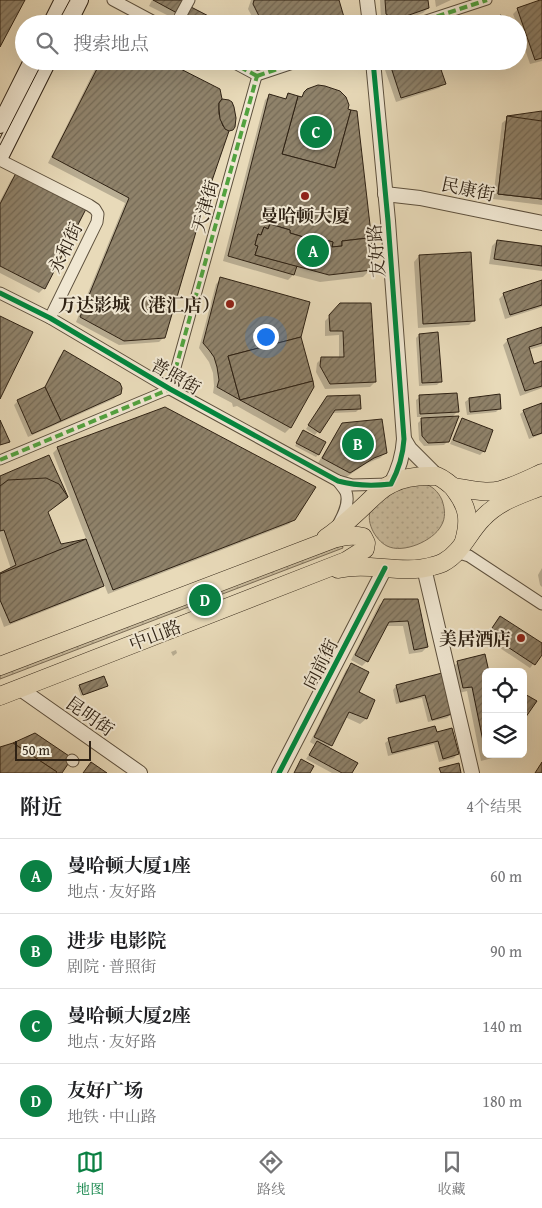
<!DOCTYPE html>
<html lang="zh">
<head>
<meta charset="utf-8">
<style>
	body { margin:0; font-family:"Gentium Book Plus","Noto Serif SC",serif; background:#f6f6f6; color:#202124 }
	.controls { position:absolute; right:15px; bottom:15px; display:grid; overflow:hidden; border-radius:8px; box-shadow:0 5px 20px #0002 }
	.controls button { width:45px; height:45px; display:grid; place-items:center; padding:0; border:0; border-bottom:1px solid #e0e0e0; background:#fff; color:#202124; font:25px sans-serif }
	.scale { position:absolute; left:15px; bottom:12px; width:76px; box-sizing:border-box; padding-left:5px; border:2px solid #2f2214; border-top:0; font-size:14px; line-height:18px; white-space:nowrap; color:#2f2214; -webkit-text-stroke:4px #f0e7d2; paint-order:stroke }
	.you { position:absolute; left:265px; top:336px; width:18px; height:18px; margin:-12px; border:4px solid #fff; border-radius:50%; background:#1a73e8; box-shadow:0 0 0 8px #1a73e833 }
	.badge { display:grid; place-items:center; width:32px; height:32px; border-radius:50%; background:#0b8043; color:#fff; font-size:16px; font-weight:700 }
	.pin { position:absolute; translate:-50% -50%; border:2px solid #fff; box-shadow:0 1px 5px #0006 }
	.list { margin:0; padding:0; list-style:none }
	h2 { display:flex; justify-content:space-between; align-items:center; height:65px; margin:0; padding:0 20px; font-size:21px }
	h2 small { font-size:16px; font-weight:400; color:#757577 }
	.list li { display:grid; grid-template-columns:32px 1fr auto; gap:15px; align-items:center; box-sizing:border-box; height:75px; padding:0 20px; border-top:1px solid #e0e0e0 }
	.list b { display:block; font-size:19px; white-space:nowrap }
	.list p { margin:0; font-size:16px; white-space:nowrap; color:#757577 }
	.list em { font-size:16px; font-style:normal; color:#757577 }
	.icon { flex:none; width:28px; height:28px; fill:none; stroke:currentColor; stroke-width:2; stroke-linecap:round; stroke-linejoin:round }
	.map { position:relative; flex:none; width:542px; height:773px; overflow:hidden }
	.search { position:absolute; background:#fff; box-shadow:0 5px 20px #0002; left:15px; right:15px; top:15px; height:55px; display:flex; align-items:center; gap:12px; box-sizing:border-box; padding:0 18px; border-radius:28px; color:#757577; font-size:19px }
	.sheet { height:365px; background:#fff }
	nav { display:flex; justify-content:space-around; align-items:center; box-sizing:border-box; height:70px; border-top:1px solid #e0e0e0; background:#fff; font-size:14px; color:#757577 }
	nav a { display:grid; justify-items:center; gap:2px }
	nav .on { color:#0b8043 }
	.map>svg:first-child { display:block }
</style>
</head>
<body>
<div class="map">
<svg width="542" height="773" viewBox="0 0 542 773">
	<defs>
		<pattern id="grass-dots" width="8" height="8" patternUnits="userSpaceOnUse" patternTransform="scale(1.25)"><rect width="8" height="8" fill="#c9bb9d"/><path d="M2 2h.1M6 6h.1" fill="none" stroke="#ada086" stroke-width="1.8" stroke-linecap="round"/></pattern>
		<pattern id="building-hatch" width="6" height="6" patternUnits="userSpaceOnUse" patternTransform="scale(1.25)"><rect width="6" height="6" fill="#8f826a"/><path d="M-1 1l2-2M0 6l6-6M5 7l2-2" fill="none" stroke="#756a56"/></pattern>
	</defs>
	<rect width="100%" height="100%" fill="#e8dab9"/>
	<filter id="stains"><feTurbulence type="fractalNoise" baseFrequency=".004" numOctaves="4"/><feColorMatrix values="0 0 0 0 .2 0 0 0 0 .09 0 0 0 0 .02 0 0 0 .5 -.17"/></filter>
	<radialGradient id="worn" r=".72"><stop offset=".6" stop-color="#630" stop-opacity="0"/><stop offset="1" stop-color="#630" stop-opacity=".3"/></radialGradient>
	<g fill="url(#grass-dots)" stroke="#7c6e58">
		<path d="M423 483C432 486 438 491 442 500 445 509 446 518 441 526 433 541 403 554 387 546 375 540 364 520 372 507 374 504 378 501 381 499 383 496 386 492 389 491 395 488 415 485 423 483Z"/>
		<polygon points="342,545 343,548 0,679 0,674"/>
	</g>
	<g fill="#0003">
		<polygon points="152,0 182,0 176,12 171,17 149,6"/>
		<polygon points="251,0 337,0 345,24 271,24 270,22 264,24 256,24 248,9"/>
		<polygon points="380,0 427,0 428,8 423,13 392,24 389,24 381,19"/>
		<polygon points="435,0 451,0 436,7"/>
		<polygon points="542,1 542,61 530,64 518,29 518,24 517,24 513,14 518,9"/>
		<polygon points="191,9 221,24 182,24"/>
		<polygon points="99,61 162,61 221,100 234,126 227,132 204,201 164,337 159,342 119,345 76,322 125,203 48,163"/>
		<polygon points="382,61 470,61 440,71 444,83 439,88 396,102"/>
		<polygon points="305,93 347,110 373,259 370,262 371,269 363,277 320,282 293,275 288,280 223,261 265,100 270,95 283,100 289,94 300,98"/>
		<polygon points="542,112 542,205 493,199 502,123 508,118"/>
		<polygon points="16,175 44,288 39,293 0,273 0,201 11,180"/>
		<polygon points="497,241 542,247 542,271 489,264 492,246"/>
		<polygon points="419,256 474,320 469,325 418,328 414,262"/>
		<polygon points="221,279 300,337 313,387 290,428 285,433 237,406 233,407 232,403 213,393 214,386 213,373 209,362 199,348 216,284"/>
		<polygon points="542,281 542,307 505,319 499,299 504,294"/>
		<polygon points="341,305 375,382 370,387 325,389 316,372 317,363 322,358 339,358 339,335 325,336 325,321"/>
		<polygon points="542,328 542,346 528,350 533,365 542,362 542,388 520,396 503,345 508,340"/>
		<polygon points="419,335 440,382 437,385 419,386 416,338"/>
		<polygon points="64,352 119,393 114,399 28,437 14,405 18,401 43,390 59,357"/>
		<polygon points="420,397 457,412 451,418 448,441 444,445 424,446 419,440 418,423 424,417 417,417 416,400"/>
		<polygon points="469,399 500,408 496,412 467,415 465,402"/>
		<polygon points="323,402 360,408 356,412 332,413 315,435 306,429"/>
		<polygon points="542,404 542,434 529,439 520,414 524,411"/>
		<polygon points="462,419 492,431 483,452 480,455 450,444 459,423"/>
		<polygon points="343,425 385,453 380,458 367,463 345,478 318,463 338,430"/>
		<polygon points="301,434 318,455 316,457 295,446"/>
		<polygon points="58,448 294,519 289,524 108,594 104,584 98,590 4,627 0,616 0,574 11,569 0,537 0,477 66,497 47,512 60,545 87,541 53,453"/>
		<polygon points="542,568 542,587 540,585 538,575"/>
		<polygon points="385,600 417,600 427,647 422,652 409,654 403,626 385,626 367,661 362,666 351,660 379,605"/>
		<polygon points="500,617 542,644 542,653 530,668 485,638"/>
		<polygon points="176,650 177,653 173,656 171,652"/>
		<polygon points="458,662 486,672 486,754 499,754 496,757 481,761 467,691 459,693 453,667"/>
		<polygon points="351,665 358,693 374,700 366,719 360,724 345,717 331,745 328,748 351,773 332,773 306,759 315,745 310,742 346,670"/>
		<polygon points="441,675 451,714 447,718 428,722 422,698 396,704 393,690 396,686"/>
		<polygon points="80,686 104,687 81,696 78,688"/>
		<polygon points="436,734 457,754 454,758 439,762 434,744 388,756 385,743 389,740"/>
	</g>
	<g fill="url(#building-hatch)" stroke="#2f2214">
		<polygon points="0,0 25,0 0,47"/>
		<polygon points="153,0 184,0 177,13"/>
		<polygon points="254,0 339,0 346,24 277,24 275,18 262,22 253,4"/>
		<polygon points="385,0 428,0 429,8 395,20 386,14"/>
		<polygon points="540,0 542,0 542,58 535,60 517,8"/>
		<polygon points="191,7 224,24 191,24 184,20"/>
		<polygon points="501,15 504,24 473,24"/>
		<polygon points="101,61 165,61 220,89 222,99 219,103 219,114 223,126 229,131 205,201 165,338 124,341 80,317 129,198 52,157"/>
		<polygon points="389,61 438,61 446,84 401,98"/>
		<polygon points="442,61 462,61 444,67"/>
		<polygon points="318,85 325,86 340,91 346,97 349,105 348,109 351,110 335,168 282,154 298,96 302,97 304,92 307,89"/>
		<polygon points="288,93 298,96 282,154 335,168 351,110 357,111 374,260 371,260 368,238 342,241 342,246 332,247 333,242 311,236 310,239 290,233 290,230 270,224 268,229 264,227 261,235 258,234 255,245 258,246 255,255 297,266 294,275 228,256 269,94 286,99"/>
		<polygon points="222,99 229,100 232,102 234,107 236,118 235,127 233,130 229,131 225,129 220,119 219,109 219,103"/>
		<polygon points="542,111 542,199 498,194 507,116"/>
		<polygon points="507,116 542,121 542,199 498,194"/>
		<polygon points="16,173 86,209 45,289 0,266 0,204"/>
		<polygon points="270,224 290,230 290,233 310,239 311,236 333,242 332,247 342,246 342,241 368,238 372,270 329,275 255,255 258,246 255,245 258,234 261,235 264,227 268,229"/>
		<polygon points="497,240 542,246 542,266 494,259"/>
		<polygon points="471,252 475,321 423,324 419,255"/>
		<polygon points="220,277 310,302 301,337 228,356 240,400 217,387 219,380 217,367 214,357 209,350 203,343"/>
		<polygon points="542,280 542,305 510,315 503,293"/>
		<polygon points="340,303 371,303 376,382 330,384 320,366 321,357 344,357 343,331 330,331 329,315"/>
		<polygon points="0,316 33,332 0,399"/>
		<polygon points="542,327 542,343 529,347 534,364 542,361 542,386 525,391 507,339"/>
		<polygon points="438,332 442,382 422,383 419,334"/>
		<polygon points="301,337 313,381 240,400 228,356"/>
		<polygon points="64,350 120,383 122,388 121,394 61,421 45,387"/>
		<polygon points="313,381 314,387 291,428 240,400"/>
		<polygon points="45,387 61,421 32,434 17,400"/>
		<polygon points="457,393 459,412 420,414 419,395"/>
		<polygon points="500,394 501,409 470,412 469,398"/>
		<polygon points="360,395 361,409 335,410 320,433 308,425 327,396"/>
		<polygon points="542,403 542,433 533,436 523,410"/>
		<polygon points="165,407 316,487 295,520 113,590 57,447"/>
		<polygon points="459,416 449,442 428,443 422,436 421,418"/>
		<polygon points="462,418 493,430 485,452 453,440"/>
		<polygon points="382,419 387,453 374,458 350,473 322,458 342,423"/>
		<polygon points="0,420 10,442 0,445"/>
		<polygon points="303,430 326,442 319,455 296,443"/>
		<polygon points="49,455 68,497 0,527 0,476"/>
		<polygon points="46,478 59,484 68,497 48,512 61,544 86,539 86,551 82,565 73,577 58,590 42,596 24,598 7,593 0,586 0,573 16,565 4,530 0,531 0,486 8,480"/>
		<polygon points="86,539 104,586 10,623 0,600 0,574"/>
		<polygon points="384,599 418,599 428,647 414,650 408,621 389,622 368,662 355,655"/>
		<polygon points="500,616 542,643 542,655 535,665 488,634"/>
		<polygon points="485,654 489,672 486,672 486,754 495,754 486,756 472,687 463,688 457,661"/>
		<polygon points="351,663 369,672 359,692 375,700 367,719 349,712 332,746 314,737"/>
		<polygon points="442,673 452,714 432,720 425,695 400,702 396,685"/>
		<polygon points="104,676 108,686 83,695 79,685"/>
		<polygon points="523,693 537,701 523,721"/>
		<polygon points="435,726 437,732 452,728 459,754 443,759 438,741 392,753 388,738"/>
		<polygon points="35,733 72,758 62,773 56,773 57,772 13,743"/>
		<polygon points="317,741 358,763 352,773 342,773 309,755"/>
		<polygon points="13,743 57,772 56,773 0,773 0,747"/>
		<polygon points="301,759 314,766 310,773 294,773"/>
		<polygon points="91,762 107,773 83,773"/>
		<polygon points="542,762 542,773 535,773"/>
		<polygon points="459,763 461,773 441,773 439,768"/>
	</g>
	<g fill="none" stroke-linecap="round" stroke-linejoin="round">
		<g stroke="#5d503d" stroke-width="11">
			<g id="pedestrian">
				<polyline points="414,24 487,0"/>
				<polyline points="229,61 257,76"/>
				<polyline points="257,76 302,61"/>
				<polyline points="0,460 170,389 257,76"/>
			</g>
		</g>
		<g stroke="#5d503d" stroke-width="13">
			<g id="minor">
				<polyline points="113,0 158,24"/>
				<polyline points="176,24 189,0"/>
				<polyline points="0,160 89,205 95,209 98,214 97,222 50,318"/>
				<polyline points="0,293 50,318 170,389 338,481 352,485 389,484"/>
				<path d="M338 481C340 484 344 488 346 492 350 503 343 516 338 525"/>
				<polyline points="456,552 469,556 542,604"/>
				<polyline points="72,760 73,761"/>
			</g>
		</g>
		<g stroke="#5d503d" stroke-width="16">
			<g id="tertiary">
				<polyline points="367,0 370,24"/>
				<path d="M373 61 388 221 404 439C403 456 399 469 391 484"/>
				<polyline points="385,194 420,198 542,223"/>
				<polyline points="404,439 410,449 437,476"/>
				<polyline points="424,568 472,773"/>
				<polyline points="19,688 140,773"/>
				<polyline points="279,773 385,568"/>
			</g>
		</g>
		<g stroke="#2f2214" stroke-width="18">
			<g id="secondary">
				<polyline points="51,24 63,0"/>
				<polyline points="68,24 80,0"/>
				<polyline points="0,125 32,61"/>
				<polyline points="0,157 48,61"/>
			</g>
		</g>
		<g stroke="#2f2214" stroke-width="19">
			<g id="primary">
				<path d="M453 487C468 489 485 494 501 490 515 486 529 479 542 473"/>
				<path d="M326 538C341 528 354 515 367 503 374 496 382 488 391 484 402 478 417 476 429 476 431 476 434 476 437 476 442 478 452 485 455 490 468 507 470 520 464 541"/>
				<path d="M338 569C370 562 402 575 433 566 437 565 441 564 444 562 461 553 469 532 482 519 498 501 520 495 542 486"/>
				<path d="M0 666 333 539C343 536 352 534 363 537L366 543 365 549 346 561 0 696"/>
			</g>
		</g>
		<use href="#pedestrian" stroke="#f0e7d2" stroke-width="9"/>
		<use href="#minor" stroke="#f0e7d2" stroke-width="11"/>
		<use href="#tertiary" stroke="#f0e7d2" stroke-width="14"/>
		<use href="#secondary" stroke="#f0e7d2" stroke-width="16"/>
		<use href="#primary" stroke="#e8dab9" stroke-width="18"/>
		<g stroke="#2f2214" stroke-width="1">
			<polyline points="57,24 70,0"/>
			<polyline points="0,145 43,61"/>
		</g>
		<g stroke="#52a23f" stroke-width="4" stroke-dasharray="8 4" stroke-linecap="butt">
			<polyline points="414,24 487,0"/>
			<polyline points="229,61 257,76"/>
			<polyline points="257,76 302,61"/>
			<polyline points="0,460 170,389 257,76"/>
		</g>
		<g stroke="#f0e7d2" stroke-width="8">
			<g id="cycleway">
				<path d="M0 293 50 318 170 389 338 481C356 486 373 486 391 484 399 469 403 456 404 439L388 221 373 61"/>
				<polyline points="279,773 385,568"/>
			</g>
		</g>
		<use href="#cycleway" stroke="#00873e" stroke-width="5"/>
	</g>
	<g fill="#8f2418" stroke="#f0e7d2" stroke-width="2">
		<circle cx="305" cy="196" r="5"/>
		<circle cx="230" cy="304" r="5"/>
		<circle cx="521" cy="638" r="5"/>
	</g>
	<g text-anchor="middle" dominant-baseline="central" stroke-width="4" stroke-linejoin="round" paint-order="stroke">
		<g font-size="18" fill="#2f2214" stroke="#f0e7d2">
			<text transform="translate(468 189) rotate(12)">民康街</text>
			<text transform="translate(205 206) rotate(-74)">天津街</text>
			<text transform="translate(65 248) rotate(-64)">永和街</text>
			<text transform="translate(376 251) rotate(-95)">友好路</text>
			<text transform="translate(176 376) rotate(30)">普照街</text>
			<text transform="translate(155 635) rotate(-21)">中山路</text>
			<text transform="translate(320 664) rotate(-63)">向前街</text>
			<text transform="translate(90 716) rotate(35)">昆明街</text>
		</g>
		<g font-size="18" font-weight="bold" fill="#2f2214" stroke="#f0e7d2" text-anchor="end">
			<text x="305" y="215" text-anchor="middle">曼哈顿大厦</text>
			<text x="220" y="304">万达影城（港汇店）</text>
			<text x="511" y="638">美居酒店</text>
		</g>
	</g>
	<rect width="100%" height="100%" filter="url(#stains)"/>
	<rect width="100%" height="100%" fill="url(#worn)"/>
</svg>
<div class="controls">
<button><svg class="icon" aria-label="locate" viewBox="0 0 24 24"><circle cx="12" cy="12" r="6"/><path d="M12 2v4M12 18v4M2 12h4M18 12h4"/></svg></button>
<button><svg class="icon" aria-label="layers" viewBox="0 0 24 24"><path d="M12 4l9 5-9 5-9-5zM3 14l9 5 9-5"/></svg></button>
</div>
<div class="scale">50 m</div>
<div class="you"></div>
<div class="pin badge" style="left:313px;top:251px">A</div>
<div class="pin badge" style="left:358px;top:444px">B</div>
<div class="pin badge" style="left:316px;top:132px">C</div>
<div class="pin badge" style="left:205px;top:600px">D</div>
<div class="search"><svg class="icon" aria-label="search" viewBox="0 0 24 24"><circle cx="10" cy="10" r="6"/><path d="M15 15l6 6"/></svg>搜索地点</div>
</div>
<section class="sheet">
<h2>附近<small>4个结果</small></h2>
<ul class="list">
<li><span class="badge">A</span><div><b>曼哈顿大厦1座</b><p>地点 · 友好路</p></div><em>60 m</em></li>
<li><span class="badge">B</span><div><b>进步 电影院</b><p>剧院 · 普照街</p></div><em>90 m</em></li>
<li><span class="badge">C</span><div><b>曼哈顿大厦2座</b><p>地点 · 友好路</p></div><em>140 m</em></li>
<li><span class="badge">D</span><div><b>友好广场</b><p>地铁 · 中山路</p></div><em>180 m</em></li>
</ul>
</section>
<nav>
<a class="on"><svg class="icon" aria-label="map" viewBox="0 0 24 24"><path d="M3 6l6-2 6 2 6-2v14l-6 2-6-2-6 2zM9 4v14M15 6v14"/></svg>地图</a>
<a><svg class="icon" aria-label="directions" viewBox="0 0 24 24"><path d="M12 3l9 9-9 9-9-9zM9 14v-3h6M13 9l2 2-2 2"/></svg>路线</a>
<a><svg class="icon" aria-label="saved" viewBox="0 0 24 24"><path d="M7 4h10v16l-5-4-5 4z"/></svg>收藏</a>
</nav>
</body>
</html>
